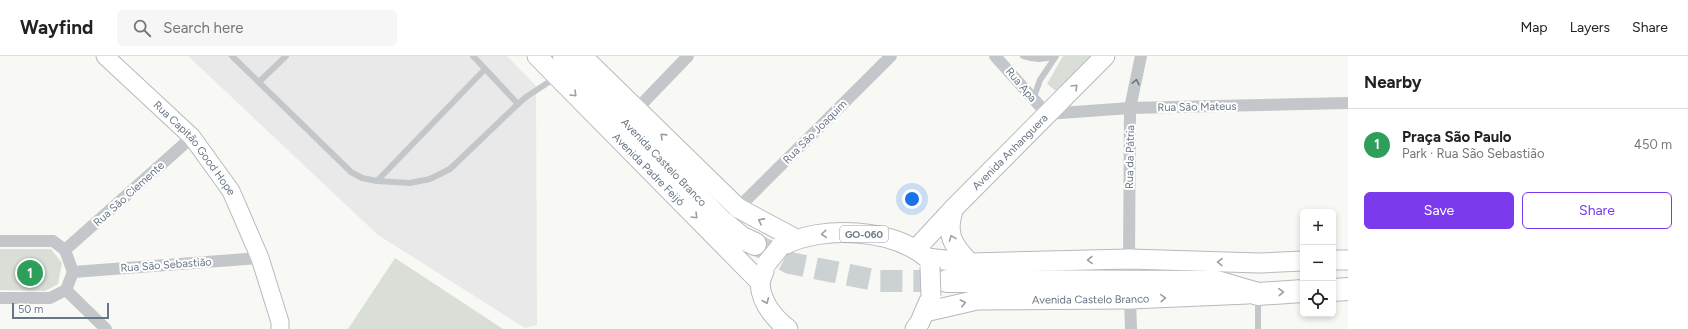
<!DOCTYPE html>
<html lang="en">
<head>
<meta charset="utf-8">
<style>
	body { margin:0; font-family:Figtree,sans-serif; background:#f6f6f6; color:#222 }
	.controls { position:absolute; right:12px; bottom:12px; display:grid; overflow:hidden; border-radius:6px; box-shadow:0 2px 6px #0003 }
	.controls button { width:36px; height:36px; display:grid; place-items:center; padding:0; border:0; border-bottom:1px solid #e0e0e0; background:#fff; color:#222; font:20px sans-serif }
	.scale { position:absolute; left:12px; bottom:10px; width:97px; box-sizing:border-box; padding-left:4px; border:2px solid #677785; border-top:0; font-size:11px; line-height:14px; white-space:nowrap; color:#677785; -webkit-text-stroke:3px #fff; paint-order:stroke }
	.you { position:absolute; left:912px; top:143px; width:14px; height:14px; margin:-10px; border:3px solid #fff; border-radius:50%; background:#1a73e8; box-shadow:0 0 0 6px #1a73e833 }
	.badge { display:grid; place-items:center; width:26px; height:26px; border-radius:50%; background:#7c3aed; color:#fff; font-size:13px; font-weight:700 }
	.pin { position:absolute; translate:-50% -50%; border:2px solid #fff; box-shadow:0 1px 4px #0006 }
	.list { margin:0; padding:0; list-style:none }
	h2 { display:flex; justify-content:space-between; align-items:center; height:52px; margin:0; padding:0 16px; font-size:17px }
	h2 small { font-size:13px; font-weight:400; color:#767676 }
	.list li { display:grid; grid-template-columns:26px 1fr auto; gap:12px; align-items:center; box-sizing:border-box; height:72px; padding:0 16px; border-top:1px solid #e0e0e0 }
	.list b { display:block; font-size:15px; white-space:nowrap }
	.list p { margin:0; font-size:13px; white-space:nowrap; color:#767676 }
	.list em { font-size:13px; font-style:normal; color:#767676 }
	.actions { display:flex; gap:8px; padding:12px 16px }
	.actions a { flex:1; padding:9px 0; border:1px solid #7c3aed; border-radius:6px; text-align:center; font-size:14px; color:#7c3aed }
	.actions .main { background:#7c3aed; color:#fff }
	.icon { flex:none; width:22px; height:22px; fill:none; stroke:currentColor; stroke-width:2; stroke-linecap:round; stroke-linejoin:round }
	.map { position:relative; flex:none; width:1348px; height:273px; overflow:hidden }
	header { display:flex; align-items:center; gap:24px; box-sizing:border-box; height:56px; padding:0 20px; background:#fff; border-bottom:1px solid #e0e0e0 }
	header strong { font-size:19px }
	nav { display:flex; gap:22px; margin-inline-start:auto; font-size:14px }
	.search { width:280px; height:36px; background:#f6f6f6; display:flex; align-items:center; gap:10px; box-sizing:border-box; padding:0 14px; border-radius:6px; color:#767676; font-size:15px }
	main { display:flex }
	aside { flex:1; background:#fff }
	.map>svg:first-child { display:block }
</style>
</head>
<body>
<header>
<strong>Wayfind</strong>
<div class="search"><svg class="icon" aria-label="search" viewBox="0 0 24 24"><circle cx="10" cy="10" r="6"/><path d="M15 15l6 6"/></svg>Search here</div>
<nav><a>Map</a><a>Layers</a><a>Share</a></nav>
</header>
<main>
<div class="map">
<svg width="1348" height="273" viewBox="0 0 1348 273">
	<rect width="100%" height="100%" fill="#f8f8f5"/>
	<polygon fill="#e8e9e8" points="188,0 507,0 536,30 537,269 525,272 378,179"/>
	<g fill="#d9dfd6">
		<polygon points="1063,0 1091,0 1056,35 1047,28"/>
		<polygon points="0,193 51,193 62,207 58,228 45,235 0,234"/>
		<polygon points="395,202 503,273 348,273"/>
	</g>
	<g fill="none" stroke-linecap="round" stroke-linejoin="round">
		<polyline stroke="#ccd1d3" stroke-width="22" stroke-dasharray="22 11" stroke-linecap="butt" points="755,188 790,207 879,225 947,225"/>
		<g stroke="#b5babf" stroke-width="19">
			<g id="secondary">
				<path id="s1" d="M105 0 192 81 231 135 260 202 280 266V273"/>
			</g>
		</g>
		<g stroke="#b6babe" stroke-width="21">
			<g id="primary">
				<path id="s2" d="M537 0 760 226"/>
				<polyline points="582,0 738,152 796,183"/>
				<path d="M954 152C945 177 952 189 970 207"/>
				<path d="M784 189C823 169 892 173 926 201"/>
				<path id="s3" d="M916 193 954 152 1105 0"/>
				<polyline points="927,202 970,207 1129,203 1259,207 1303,205"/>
				<polyline points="1333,204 1348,204"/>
				<path d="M764 215C763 219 760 224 760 227 761 247 774 262 788 273"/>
				<path id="s4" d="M925 256 977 244 1130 243 1248 238"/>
				<polyline points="915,273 920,266 929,245"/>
			</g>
		</g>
		<g stroke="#b6b9bc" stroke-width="24">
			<g id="highway">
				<path id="s5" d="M564 0 579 18 720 164 742 182 755 188"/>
				<polyline points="947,225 1217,226 1258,238 1303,235"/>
				<polyline points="1333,234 1348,233"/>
			</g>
		</g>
		<g stroke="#c3c7ca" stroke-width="6">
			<polyline points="232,0 351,116 362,122 377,125 485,13"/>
			<path d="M1023 0C1034 4 1044 4 1054 0"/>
			<polyline points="259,26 286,0"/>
			<polyline points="1033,44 1040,24 1056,0"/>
			<polyline points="518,48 526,41 555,22"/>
			<polyline points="377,125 410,127 430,123 450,113 518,48 473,0"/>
			<polyline points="1258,273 1258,241"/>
		</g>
		<g stroke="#c3c7ca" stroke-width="12">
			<polyline points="995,0 1047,58 1130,52 1348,47"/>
			<polyline points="636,54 688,0"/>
			<polyline points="738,152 891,0"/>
			<polyline points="0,185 53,185 65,194 73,216 66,234 50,242 0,242"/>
			<polyline points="65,194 192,81"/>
			<polyline points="1129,203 1130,52 1141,0"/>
			<polyline points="73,216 260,202"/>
			<polyline points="66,234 106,273"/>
			<polyline points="1130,243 1131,273"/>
		</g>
		<use href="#secondary" stroke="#fff" stroke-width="17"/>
		<use href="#primary" stroke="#fff" stroke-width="19"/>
		<use href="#highway" stroke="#fff" stroke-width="22"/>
		<g stroke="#b6babe" stroke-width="21" stroke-linecap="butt">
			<g id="primary-bridge">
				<polyline points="767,207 780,191"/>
				<polyline points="930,211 931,240"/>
			</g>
		</g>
		<use href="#primary-bridge" stroke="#fff" stroke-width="19"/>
	</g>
	<defs><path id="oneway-chevron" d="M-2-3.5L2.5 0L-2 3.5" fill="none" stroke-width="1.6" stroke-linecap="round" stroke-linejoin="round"/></defs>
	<use stroke="#677785" href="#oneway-chevron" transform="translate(1136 26) rotate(-78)"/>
	<g stroke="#95a0aa">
		<use href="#oneway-chevron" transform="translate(1075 31) rotate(-45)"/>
		<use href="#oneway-chevron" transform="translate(574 38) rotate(45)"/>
		<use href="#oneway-chevron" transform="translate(663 80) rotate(-136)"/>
		<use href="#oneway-chevron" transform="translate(695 160) rotate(45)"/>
		<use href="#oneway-chevron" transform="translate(761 165) rotate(-152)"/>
		<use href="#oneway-chevron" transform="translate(824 178) rotate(175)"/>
		<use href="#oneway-chevron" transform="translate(952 182) rotate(-111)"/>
		<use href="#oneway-chevron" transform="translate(1090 204) rotate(179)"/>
		<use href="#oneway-chevron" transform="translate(1220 206) rotate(-178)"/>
		<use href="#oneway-chevron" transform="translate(1281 236) rotate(-3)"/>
		<use href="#oneway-chevron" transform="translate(1163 242) rotate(-3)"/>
		<use href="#oneway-chevron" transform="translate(766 245) rotate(67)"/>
		<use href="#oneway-chevron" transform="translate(963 247) rotate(-12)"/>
	</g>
	<g text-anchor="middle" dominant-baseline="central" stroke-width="4" stroke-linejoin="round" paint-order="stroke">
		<rect fill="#fff" stroke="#95a0aa" stroke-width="1" x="840" y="170" width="48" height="16" rx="3"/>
		<g font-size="10" font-weight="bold" fill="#677785">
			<text x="864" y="178">GO-060</text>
		</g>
		<g font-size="11" fill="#677785" stroke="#fff">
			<text transform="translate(1021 29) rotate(50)">Rua Apa</text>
			<text transform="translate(1197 51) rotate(-1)">Rua São Mateus</text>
			<text transform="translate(815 76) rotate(-45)">Rua São Joaquim</text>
			<text stroke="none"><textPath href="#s1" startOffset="129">Rua Capitão Good Hope</textPath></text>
			<text stroke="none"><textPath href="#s3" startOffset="135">Avenida Anhanguera</textPath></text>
			<text transform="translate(1130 101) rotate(-89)">Rua da Pátria</text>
			<text stroke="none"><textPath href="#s5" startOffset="146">Avenida Castelo Branco</textPath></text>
			<text stroke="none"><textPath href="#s2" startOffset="159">Avenida Padre Feijó</textPath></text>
			<text transform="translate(129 138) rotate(-42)">Rua São Clemente</text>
			<text transform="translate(166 209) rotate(-4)">Rua São Sebastião</text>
			<text stroke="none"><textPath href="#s4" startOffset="167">Avenida Castelo Branco</textPath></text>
		</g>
	</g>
</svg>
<div class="controls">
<button>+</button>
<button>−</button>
<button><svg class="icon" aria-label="locate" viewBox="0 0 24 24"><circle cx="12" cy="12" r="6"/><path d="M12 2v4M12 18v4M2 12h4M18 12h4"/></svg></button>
</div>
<div class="scale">50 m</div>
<div class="you"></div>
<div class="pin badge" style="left:30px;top:217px;background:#2e9e5b">1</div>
</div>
<aside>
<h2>Nearby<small></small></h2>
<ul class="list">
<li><span class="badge" style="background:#2e9e5b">1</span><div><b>Praça São Paulo</b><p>Park · Rua São Sebastião</p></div><em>450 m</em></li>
</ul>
<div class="actions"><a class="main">Save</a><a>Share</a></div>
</aside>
</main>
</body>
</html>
